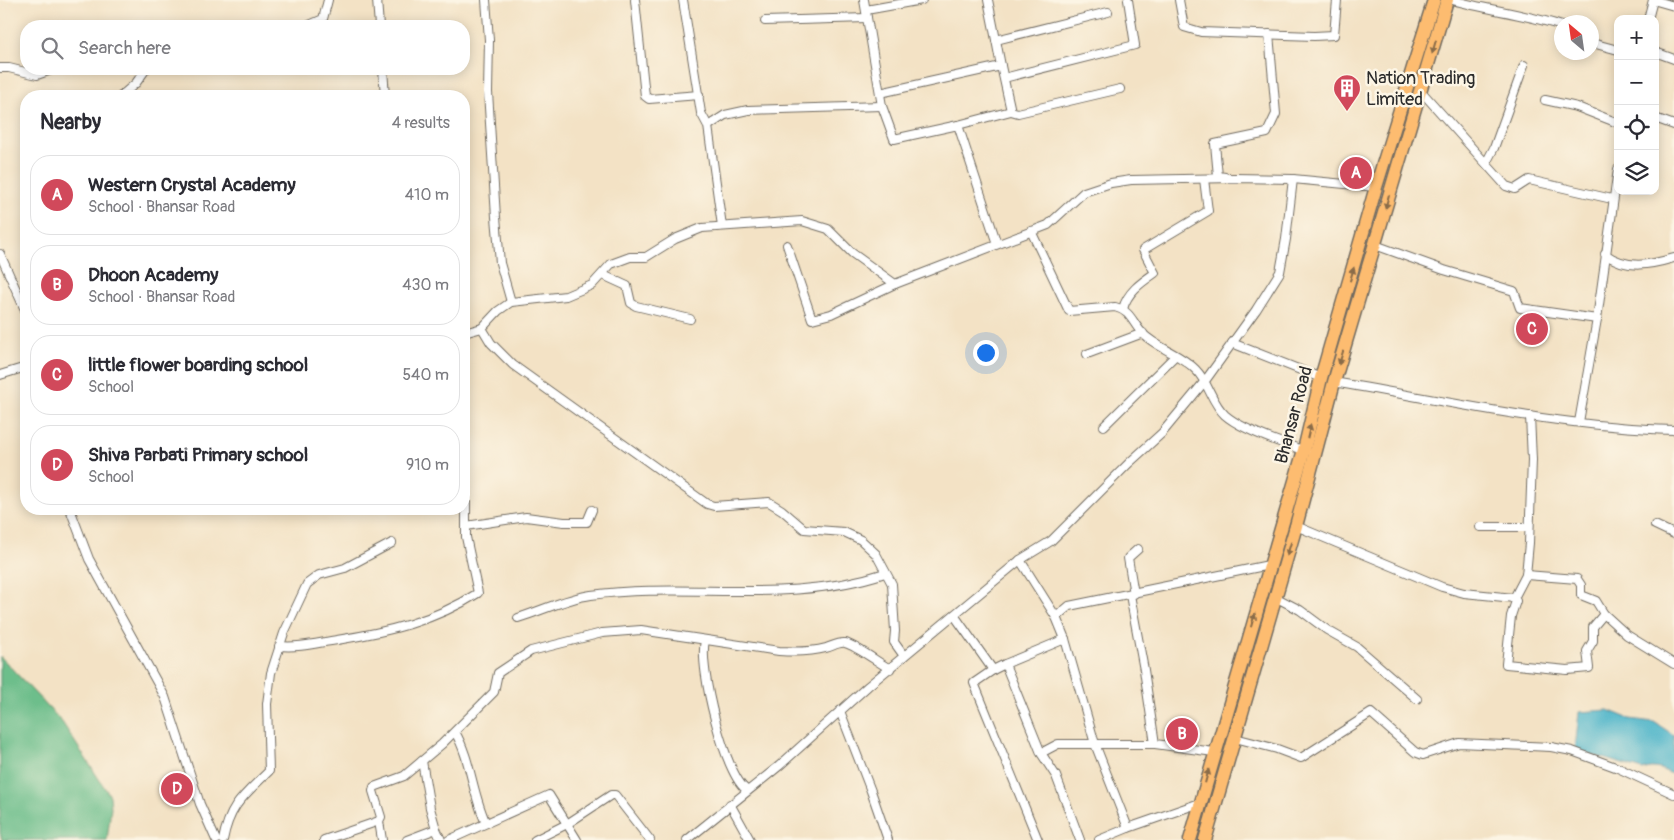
<!DOCTYPE html>
<html lang="en">
<head>
<meta charset="utf-8">
<style>
	body { margin:0; font-family:Pangolin,sans-serif; background:#f2f2f3; color:#2b2b33 }
	.controls { position:absolute; right:15px; top:15px; display:grid; overflow:hidden; border-radius:10px; box-shadow:0 2px 12px #0003 }
	.controls button { width:45px; height:45px; display:grid; place-items:center; padding:0; border:0; border-bottom:1px solid #e1e1e2; background:#fff; color:#2b2b33; font:25px sans-serif }
	.compass { position:absolute; left:1554px; top:15px; width:45px; height:45px; border-radius:50%; background:#fff; box-shadow:0 2px 12px #0003; rotate:331deg }
	.you { position:absolute; left:985px; top:352px; width:18px; height:18px; margin:-12px; border:4px solid #fff; border-radius:50%; background:#1a73e8; box-shadow:0 0 0 8px #1a73e833 }
	.badge { display:grid; place-items:center; width:32px; height:32px; border-radius:50%; background:#d1495b; color:#fff; font-size:16px; font-weight:700 }
	.pin { position:absolute; translate:-50% -50%; border:2px solid #fff; box-shadow:0 1px 5px #0006 }
	.list { margin:0; padding:0; list-style:none }
	h2 { display:flex; justify-content:space-between; align-items:center; height:65px; margin:0; padding:0 20px; font-size:21px }
	h2 small { font-size:16px; font-weight:400; color:#7c7c81 }
	.list li { display:grid; grid-template-columns:32px 1fr auto; gap:15px; align-items:center; box-sizing:border-box; height:80px; margin:0 10px 10px; padding:0 10px; border:1px solid #e1e1e2; border-radius:20px }
	.list b { display:block; font-size:19px; white-space:nowrap }
	.list p { margin:0; font-size:16px; white-space:nowrap; color:#7c7c81 }
	.list em { font-size:16px; font-style:normal; color:#7c7c81 }
	.icon { flex:none; width:28px; height:28px; fill:none; stroke:currentColor; stroke-width:2; stroke-linecap:round; stroke-linejoin:round }
	.map { position:relative; flex:none; width:1674px; height:840px; overflow:hidden }
	.search { position:absolute; background:#fff; box-shadow:0 2px 12px #0003; left:20px; top:20px; width:450px; height:55px; display:flex; align-items:center; gap:12px; box-sizing:border-box; padding:0 18px; border-radius:20px; color:#7c7c81; font-size:19px }
	.panel { position:absolute; background:#fff; box-shadow:0 2px 12px #0003; left:20px; top:90px; width:450px; height:425px; border-radius:20px }
	.map>svg:first-child { display:block }
</style>
</head>
<body>
<div class="map">
<svg width="1674" height="840" viewBox="0 0 1674 840">
	<rect width="100%" height="100%" fill="#fcf5e5"/>
	<filter id="ink" filterUnits="userSpaceOnUse"><feTurbulence type="fractalNoise" baseFrequency=".02" numOctaves="2"/><feDisplacementMap in="SourceGraphic" scale="10" xChannelSelector="R" yChannelSelector="G"/><feConvolveMatrix kernelMatrix="1 2 1 2 8 2 1 2 1" color-interpolation-filters="sRGB"/></filter>
	<filter id="wash" filterUnits="userSpaceOnUse"><feTurbulence type="fractalNoise" baseFrequency=".0096" numOctaves="4" result="noise"/><feDisplacementMap in="SourceGraphic" scale="20" xChannelSelector="R" yChannelSelector="G"/><feGaussianBlur stdDeviation="1.12" result="paint"/><feColorMatrix in="noise" values="0 0 0 0 0 0 0 0 0 0 0 0 0 0 0 0 0 1.4 0 .05"/><feComposite in="paint" operator="in"/></filter>
	<g filter="url(#wash)">
		<rect width="100%" height="100%" fill="#f3e2c5"/>
		<polygon fill="#6dbe8b" stroke="#4c745b" points="0,656 62,722 110,796 111,808 107,840 2,840 0,833"/>
		<path fill="#4bb4c9" stroke="#3b707a" d="M1608 710 1630 719 1654 722 1674 735V775C1663 770 1655 765 1643 770L1575 750 1579 712Z"/>
	</g>
	<g filter="url(#ink)">
		<g fill="none" stroke-linecap="round" stroke-linejoin="round">
			<g stroke="#716b61" stroke-width="10">
				<g id="minor">
					<polyline points="377,0 379,26"/>
					<polyline points="486,0 489,40 488,92 496,217 500,263 511,302"/>
					<polyline points="635,0 645,96 649,99 699,95"/>
					<polyline points="683,0 701,113 708,126 722,226"/>
					<polyline points="864,0 882,106 894,139 958,125 997,244"/>
					<polyline points="988,0 996,40 1108,12"/>
					<polyline points="1179,0 1184,27 1201,32 1314,36 1334,35 1337,0"/>
					<path d="M1452 0C1488 10 1526 14 1562 26"/>
					<polyline points="1653,0 1674,6"/>
					<polyline points="866,10 922,0"/>
					<polyline points="1648,19 1653,0"/>
					<polyline points="765,21 867,18"/>
					<polyline points="307,26 323,19 328,0"/>
					<polyline points="996,40 1001,66"/>
					<polyline points="1592,43 1618,50"/>
					<polyline points="1655,52 1674,59"/>
					<polyline points="0,68 9,68 37,75 54,69"/>
					<polyline points="383,69 385,96"/>
					<polyline points="1004,78 1135,45 1128,0"/>
					<polyline points="1421,91 1506,186 1515,189 1529,180 1612,199"/>
					<polyline points="880,93 1001,66 1011,111 1018,113 1120,89"/>
					<polyline points="121,96 136,83 146,69"/>
					<polyline points="1545,100 1577,107 1618,123"/>
					<polyline points="1655,118 1674,125"/>
					<polyline points="958,125 1011,111"/>
					<polyline points="708,126 725,115 748,110 882,106"/>
					<polyline points="1486,163 1494,148 1524,65"/>
					<polyline points="1225,177 1218,176 1215,144 1267,133 1276,114 1269,34"/>
					<path d="M1031 231 1069 311 1115 307C1131 311 1132 322 1142 333 1158 349 1181 354 1196 370 1209 383 1211 402 1225 415 1242 430 1284 444 1306 451"/>
					<polyline points="787,245 812,319 831,314 895,284"/>
					<polyline points="1375,245 1444,270 1514,291 1520,308 1597,319"/>
					<polyline points="0,254 26,312"/>
					<path d="M1605 254C1627 270 1650 265 1674 258"/>
					<polyline points="603,275 627,286 631,303 636,306 690,319"/>
					<path d="M1123 309C1127 292 1142 282 1155 273L1143 250 1208 211 1204 179"/>
					<polyline points="482,328 491,343 513,365 707,504 714,506 769,502 782,510 804,529 844,532 861,540 876,554 892,584 895,631 894,642 904,656"/>
					<polyline points="464,333 482,328 498,311 511,302 566,296 592,285 611,264 630,257 646,257 675,239 702,228 802,221 828,229 852,253 895,284 1048,225 1084,192 1111,183 1131,180 1234,178 1293,179 1376,187"/>
					<polyline points="1232,343 1321,378"/>
					<polyline points="1087,354 1143,333"/>
					<polyline points="0,375 26,367"/>
					<path d="M1334 382C1446 401 1560 427 1674 430"/>
					<polyline points="1579,422 1597,319 1618,169"/>
					<polyline points="1104,426 1175,356"/>
					<polyline points="70,509 89,559 165,697 200,804 216,840"/>
					<polyline points="1655,525 1674,534"/>
					<polyline points="466,526 526,517 564,522 587,522 592,510"/>
					<polyline points="1296,526 1442,587 1464,593 1514,598 1526,575 1529,543 1532,460 1530,416"/>
					<polyline points="1480,527 1529,527"/>
					<polyline points="1020,560 1056,617 1069,606 1269,565"/>
					<polyline points="1526,575 1577,579 1581,585 1581,595 1596,601 1604,614 1627,635 1674,664"/>
					<polyline points="1134,594 1128,558 1138,549"/>
					<polyline points="1130,595 1144,670 1155,744 1214,752"/>
					<polyline points="1275,597 1300,610 1327,630 1357,647 1417,699"/>
					<polyline points="1514,598 1516,601 1511,616 1506,664 1567,670 1589,668 1587,651 1593,641 1593,627 1604,614"/>
					<polyline points="954,615 993,670 1005,664"/>
					<polyline points="1056,617 1065,639 1095,744 1155,744"/>
					<path d="M518 618C541 611 567 598 591 595 688 582 790 605 885 573"/>
					<polyline points="1065,639 1005,664 1041,753 1056,776 1080,840"/>
					<path d="M705 641C698 666 725 777 747 790"/>
					<path d="M279 646C299 648 317 643 337 640 387 632 435 621 478 593L466 537V479"/>
					<polyline points="993,670 974,683 1038,840"/>
					<polyline points="840,711 871,791 888,840"/>
					<path d="M455 732C471 759 472 794 486 823"/>
					<polyline points="1235,738 1277,749 1301,758 1371,713 1415,752 1423,755 1459,743 1551,747 1572,751 1618,768 1674,794"/>
					<polyline points="1041,753 1058,744 1095,744 1128,828 1200,803"/>
					<polyline points="422,761 430,808 436,829"/>
					<polyline points="730,804 750,840"/>
					<polyline points="379,821 382,840"/>
					<path d="M223 840C230 804 244 796 269 771L267 704 271 673 284 633 307 584 319 575 345 568 392 543"/>
					<path d="M324 840 379 821 381 817 373 791 374 787 404 776 442 744 494 692 498 673 531 651 602 633 641 630 779 651C795 652 811 652 826 648 833 646 839 642 845 643 855 645 879 663 890 669"/>
					<polyline points="407,840 436,829 441,840"/>
					<polyline points="449,840 549,795 577,840"/>
					<polyline points="535,840 567,824 611,795 615,795 650,840"/>
					<polyline points="687,840 779,766 868,686 1020,560 1051,541 1129,463 1162,433 1205,381 1256,310 1280,272 1286,239 1293,179"/>
					<polyline points="1099,840 1128,828"/>
				</g>
			</g>
			<g stroke="#716b61" stroke-width="15">
				<g id="trunk">
					<polyline points="1190,840 1304,450 1321,378 1376,187 1434,0"/>
					<polyline points="1205,840 1296,526 1334,382 1447,0"/>
				</g>
			</g>
			<use href="#minor" stroke="#fff" stroke-width="8"/>
			<use href="#trunk" stroke="#fdbc70" stroke-width="12"/>
		</g>
		<defs><path id="oneway-solid" d="M-6-.8H1V-3.2L6.5 0L1 3.2V.8H-6Z" transform="scale(1.25)"/></defs>
		<g fill="#8a6c4a">
			<use href="#oneway-solid" transform="translate(1434 47) rotate(106)"/>
			<use href="#oneway-solid" transform="translate(1387 202) rotate(105)"/>
			<use href="#oneway-solid" transform="translate(1352 274) rotate(-74)"/>
			<use href="#oneway-solid" transform="translate(1341 358) rotate(107)"/>
			<use href="#oneway-solid" transform="translate(1309 431) rotate(-77)"/>
			<use href="#oneway-solid" transform="translate(1289 549) rotate(107)"/>
			<use href="#oneway-solid" transform="translate(1253 620) rotate(-74)"/>
			<use href="#oneway-solid" transform="translate(1207 776) rotate(-75)"/>
		</g>
	</g>
	<defs>
		<g id="building-pin" transform="scale(1.4375)"><path d="M0 17L-7.5 6A9.5 9.5 0 1 1 7.5 6Z" fill="#d1495b" stroke="#fcf5e5"/><path d="M-4-6H4V6H1V3H-1V6H-4ZM-2.5-4.3h1.7v1.8h-1.7ZM.8-4.3h1.7v1.8H.8ZM-2.5-1h1.7V.8h-1.7ZM.8-1h1.7V.8H.8Z" fill="#fff"/></g>
	</defs>
	<g fill-rule="evenodd">
		<use href="#building-pin" x="1347" y="88"/>
	</g>
	<g text-anchor="middle" dominant-baseline="central" stroke-width="5" stroke-linejoin="round" paint-order="stroke">
		<g font-size="18" fill="#2b2b2b" stroke="#fcf5e5" text-anchor="start">
			<text x="1366" y="78">Nation Trading<tspan x="1366" dy="21">Limited</tspan></text>
		</g>
		<g font-size="18" fill="#2b2b2b" stroke="#fcf5e5">
			<text transform="translate(1294 415) rotate(-75)">Bhansar Road</text>
		</g>
	</g>
</svg>
<div class="controls">
<button>+</button>
<button>−</button>
<button><svg class="icon" aria-label="locate" viewBox="0 0 24 24"><circle cx="12" cy="12" r="6"/><path d="M12 2v4M12 18v4M2 12h4M18 12h4"/></svg></button>
<button><svg class="icon" aria-label="layers" viewBox="0 0 24 24"><path d="M12 4l9 5-9 5-9-5zM3 14l9 5 9-5"/></svg></button>
</div>
<svg class="compass" viewBox="-18 -18 36 36"><path d="M0-13l5 13h-10z" fill="#e53935"/><path d="M0 13l5-13h-10z" fill="#7c7c81"/></svg>
<div class="you"></div>
<div class="pin badge" style="left:1356px;top:173px">A</div>
<div class="pin badge" style="left:1182px;top:734px">B</div>
<div class="pin badge" style="left:1532px;top:329px">C</div>
<div class="pin badge" style="left:177px;top:789px">D</div>
<div class="search"><svg class="icon" aria-label="search" viewBox="0 0 24 24"><circle cx="10" cy="10" r="6"/><path d="M15 15l6 6"/></svg>Search here</div>
<section class="panel">
<h2>Nearby<small>4 results</small></h2>
<ul class="list">
<li><span class="badge">A</span><div><b>Western Crystal Academy</b><p>School · Bhansar Road</p></div><em>410 m</em></li>
<li><span class="badge">B</span><div><b>Dhoon Academy</b><p>School · Bhansar Road</p></div><em>430 m</em></li>
<li><span class="badge">C</span><div><b>little flower boarding school</b><p>School</p></div><em>540 m</em></li>
<li><span class="badge">D</span><div><b>Shiva Parbati Primary school</b><p>School</p></div><em>910 m</em></li>
</ul>
</section>
</div>
</body>
</html>
